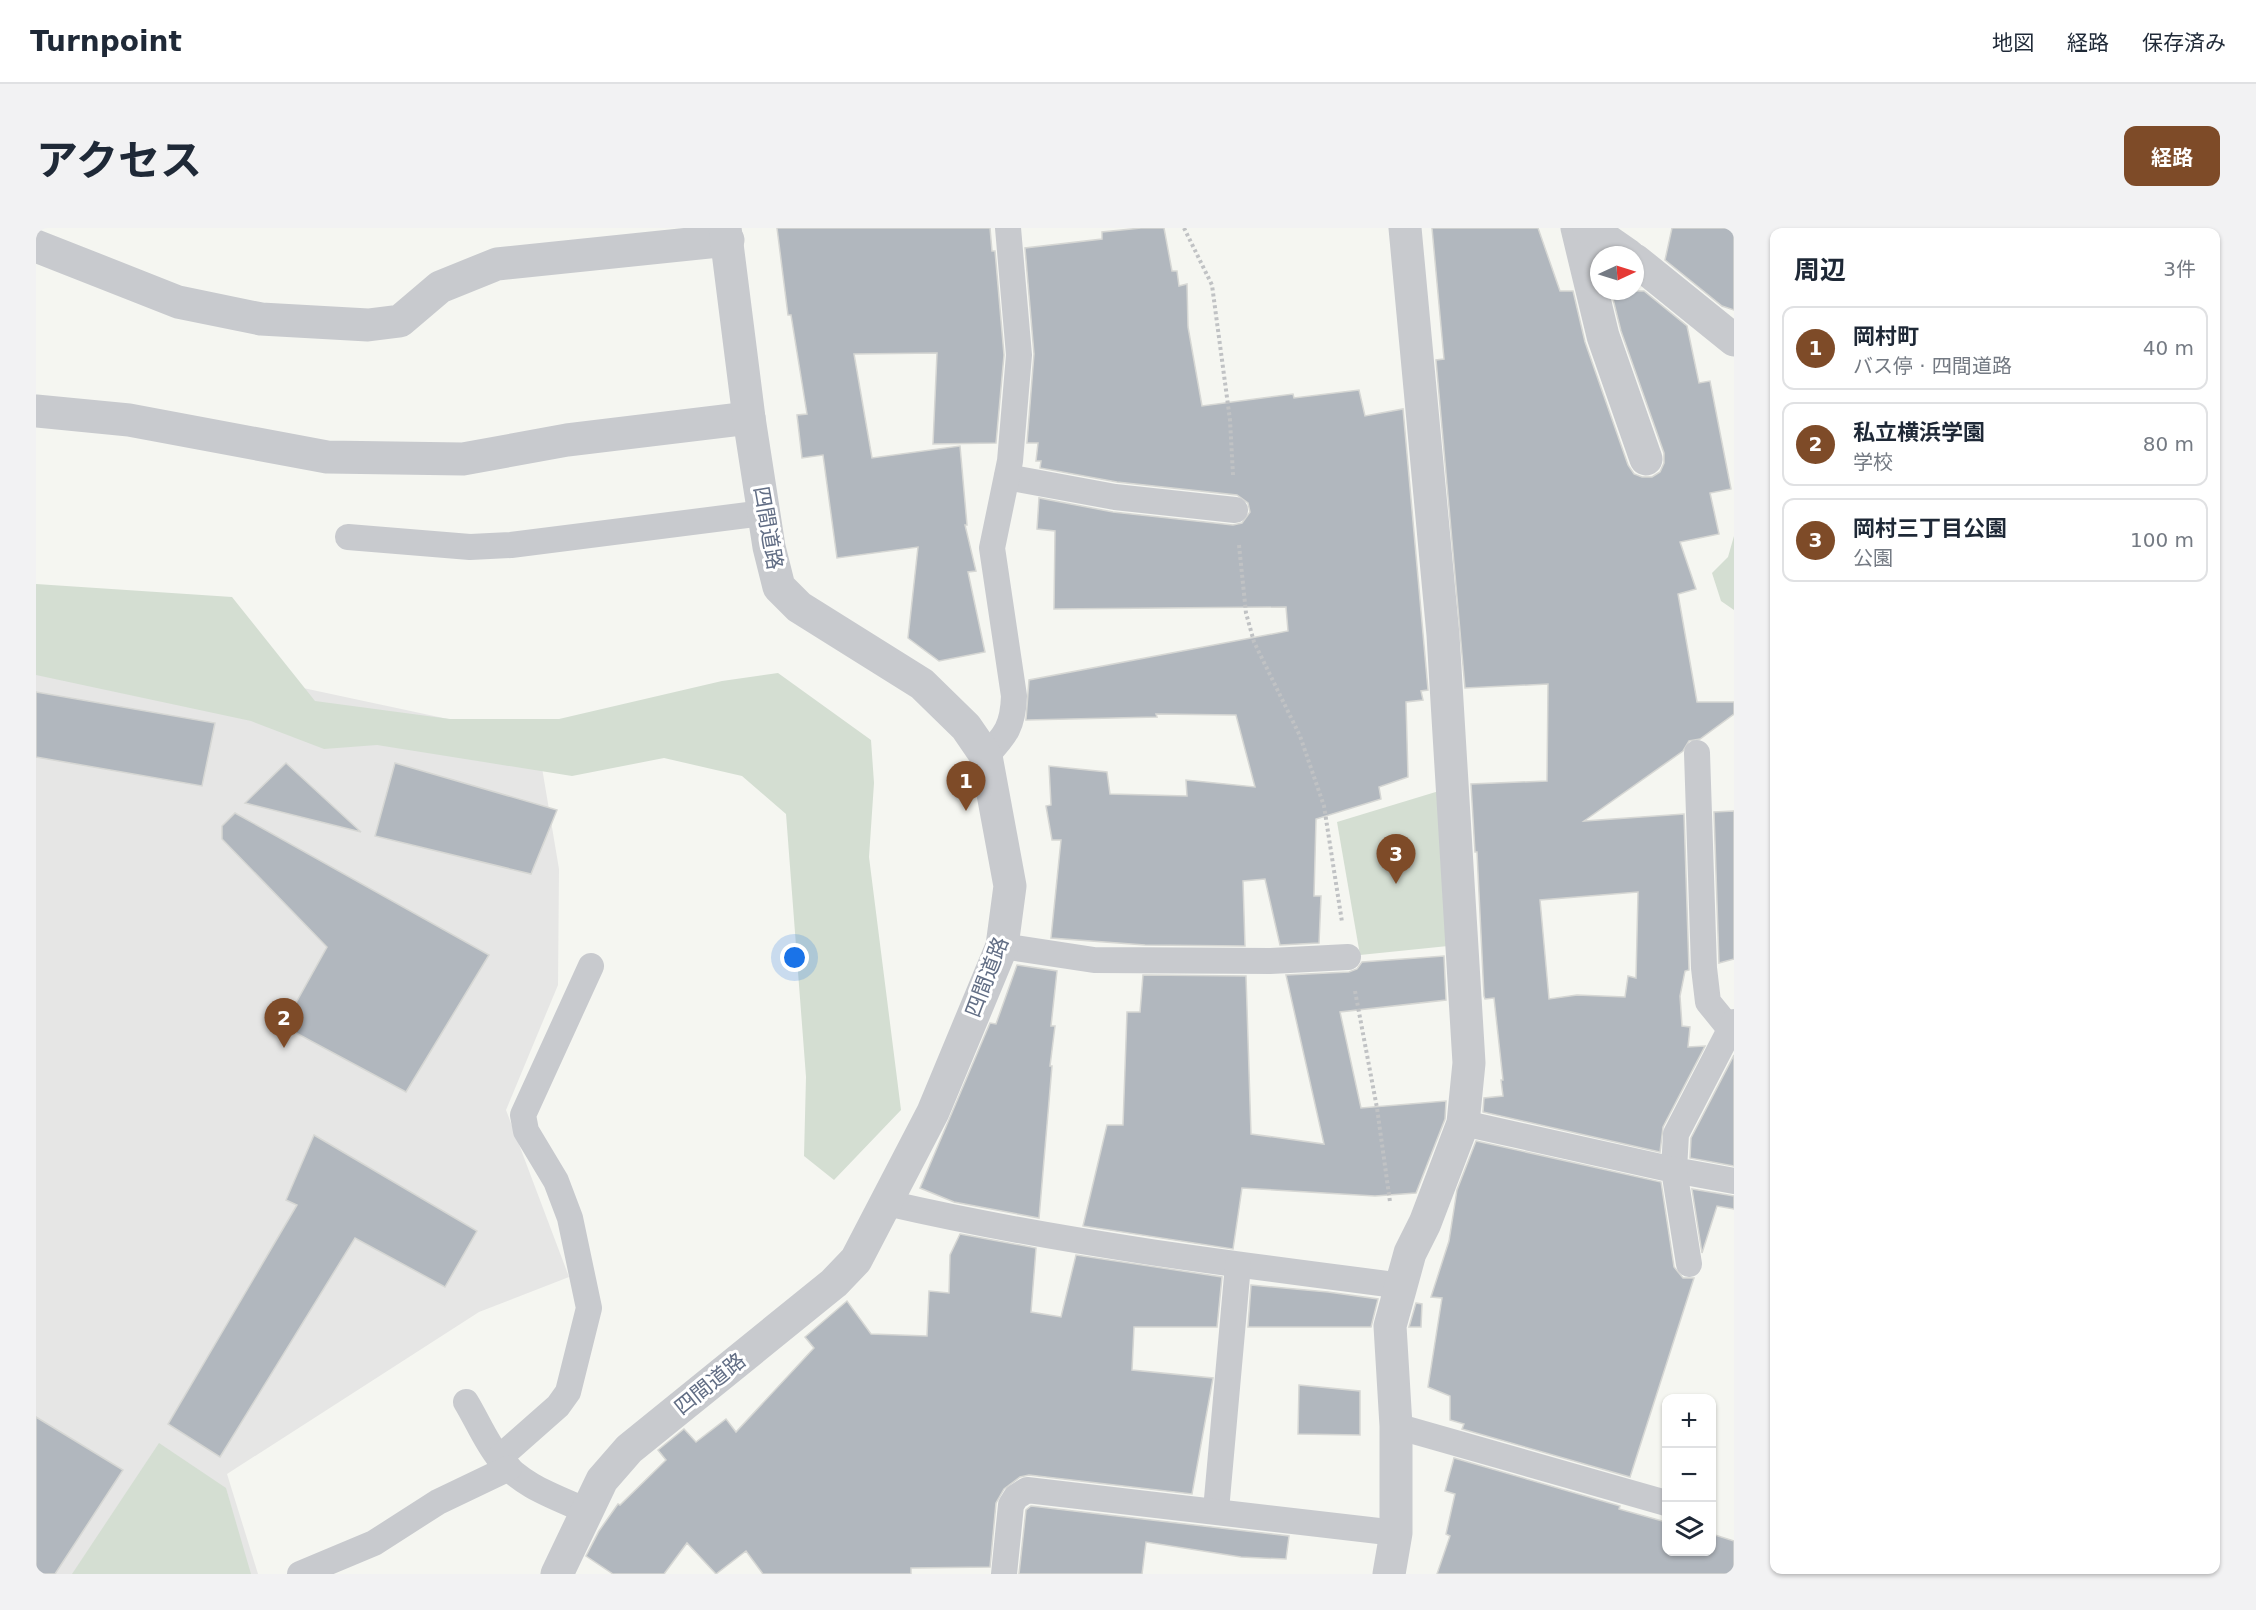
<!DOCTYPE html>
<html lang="ja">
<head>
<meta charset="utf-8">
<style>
	body { margin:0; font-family:"DejaVu Sans","Noto Sans JP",sans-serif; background:#f2f2f3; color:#1f2937 }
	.controls { position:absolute; right:18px; bottom:18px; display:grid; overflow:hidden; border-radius:12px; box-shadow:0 2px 4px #0004 }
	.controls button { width:54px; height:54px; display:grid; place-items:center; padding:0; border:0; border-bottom:2px solid #e0e1e3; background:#fff; color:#1f2937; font:30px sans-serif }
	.compass { position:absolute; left:1554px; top:18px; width:54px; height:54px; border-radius:50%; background:#fff; box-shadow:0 2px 4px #0004; rotate:86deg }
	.you { position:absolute; left:759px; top:730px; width:21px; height:21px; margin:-15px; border:4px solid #fff; border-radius:50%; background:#1a73e8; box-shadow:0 0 0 9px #1a73e833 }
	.badge { display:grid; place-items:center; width:39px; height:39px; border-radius:50%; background:#7e4b28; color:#fff; font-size:20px; font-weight:700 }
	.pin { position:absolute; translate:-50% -50px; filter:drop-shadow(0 2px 3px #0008) }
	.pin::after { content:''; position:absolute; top:32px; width:21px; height:18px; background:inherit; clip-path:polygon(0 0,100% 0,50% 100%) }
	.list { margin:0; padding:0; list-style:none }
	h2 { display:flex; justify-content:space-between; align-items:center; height:78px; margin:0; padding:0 24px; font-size:26px }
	h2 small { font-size:20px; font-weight:400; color:#747a83 }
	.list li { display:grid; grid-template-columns:39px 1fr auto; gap:18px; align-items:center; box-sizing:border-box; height:84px; margin:0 12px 12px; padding:0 12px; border:2px solid #e0e1e3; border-radius:12px }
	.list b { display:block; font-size:22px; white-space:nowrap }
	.list p { margin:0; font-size:20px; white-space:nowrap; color:#747a83 }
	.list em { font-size:20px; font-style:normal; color:#747a83 }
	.icon { flex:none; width:33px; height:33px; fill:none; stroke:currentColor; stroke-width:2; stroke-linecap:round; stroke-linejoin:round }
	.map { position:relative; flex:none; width:1698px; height:1346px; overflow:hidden; border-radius:12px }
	header { display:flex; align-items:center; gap:36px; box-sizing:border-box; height:84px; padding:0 30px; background:#fff; border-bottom:2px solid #e0e1e3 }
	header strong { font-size:28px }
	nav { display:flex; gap:33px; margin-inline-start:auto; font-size:21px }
	.intro { display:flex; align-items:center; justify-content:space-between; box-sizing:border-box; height:144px; padding:0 36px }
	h1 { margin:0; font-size:42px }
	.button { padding:15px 27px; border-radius:12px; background:#7e4b28; color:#fff; font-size:21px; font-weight:700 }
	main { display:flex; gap:36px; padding:0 36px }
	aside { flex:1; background:#fff; border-radius:12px; box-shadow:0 2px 4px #0004 }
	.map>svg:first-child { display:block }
</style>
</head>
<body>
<header>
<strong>Turnpoint</strong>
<nav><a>地図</a><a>経路</a><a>保存済み</a></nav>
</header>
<div class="intro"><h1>アクセス</h1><a class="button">経路</a></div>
<main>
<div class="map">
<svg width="1698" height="1346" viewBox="0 0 1698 1346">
	<rect width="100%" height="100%" fill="#f5f6f1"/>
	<polygon fill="#e6e6e5" points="0,403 501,510 523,641 522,757 470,882 533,1049 443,1084 191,1246 222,1346 0,1346"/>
	<g fill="#d4ded2">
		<polygon points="1698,308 1698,382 1685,373 1676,345 1692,329"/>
		<polygon points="0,356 196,369 279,473 414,491 523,491 686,453 742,445 835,512 838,555 833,629 865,882 798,952 768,928 770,849 750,586 706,548 628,530 536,548 341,517 288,521 215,493 0,447"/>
		<polygon points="1403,563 1412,718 1324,727 1301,594"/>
		<polygon points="123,1215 190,1260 215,1346 36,1346"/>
	</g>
	<g fill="#b1b7be" stroke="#d6d7d4" stroke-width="1.5" fill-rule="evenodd">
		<polygon points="741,0 954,0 956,23 959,23 968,127 960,215 897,216 901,125 818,126 836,230 924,218 931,297 929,297 940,343 932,344 949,424 903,433 872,410 882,319 801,330 787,227 766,230 761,187 771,186 755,87 752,87"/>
		<polygon points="1105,0 1128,0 1136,43 1141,43 1143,58 1151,56 1152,99 1166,178 1257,166 1258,170 1323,162 1329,188 1367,181 1392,462 1385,463 1387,472 1370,474 1372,549 1343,559 1345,571 1280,591 1278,668 1285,668 1283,715 1244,717 1229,651 1207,653 1209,718 1109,717 1015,710 1025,612 1016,612 1010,578 1015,577 1013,538 1071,544 1074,566 1151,568 1150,552 1219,559 1200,487 1120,486 1121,489 990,492 993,452 1252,403 1250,379 1018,381 1019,303 1001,301 1003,270 1077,284 1197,297 1206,295 1214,284 1212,275 1201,267 1081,254 1004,240 1005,233 1000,233 1002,215 991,215 998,126 989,20 1066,11 1066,4"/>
		<path d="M1396 0H1502L1524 63H1537L1549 114 1592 237 1598 246 1606 249H1616L1624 244 1628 235V225L1585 103 1575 63H1608L1651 98 1663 155 1674 153 1695 261 1674 265 1683 306 1644 314 1660 361 1642 366 1661 474H1698V486L1664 511 1653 513 1647 523 1548 593 1648 586 1653 742 1649 743 1644 768 1646 798 1654 799 1652 819 1669 818 1627 899 1624 924 1447 884 1448 870 1467 868 1465 852H1467L1458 770 1449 771 1448 768 1441 624H1439L1435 556 1511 553 1512 456 1429 460 1400 132 1408 131ZM1602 664 1600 750 1592 748 1589 769 1541 767 1513 771 1504 672Z"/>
		<polygon points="1636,0 1698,0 1698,82 1686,78 1629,32"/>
		<polygon points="0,464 179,495 166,558 0,529"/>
		<polygon points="250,535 325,604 209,575"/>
		<polygon points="359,535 521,582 495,646 339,608"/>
		<polygon points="1698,583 1698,731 1683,735 1678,584"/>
		<polygon points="199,585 453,727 370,864 247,798 291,719 186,611 186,598"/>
		<polygon points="1408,728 1410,772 1304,784 1325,880 1410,873 1409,891 1380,965 1339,968 1206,960 1197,1021 1047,998 1071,897 1087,897 1091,784 1104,784 1107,747 1210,748 1215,906 1288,916 1250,747 1313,744 1321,741 1326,734"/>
		<polygon points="981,737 1021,743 1015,798 1019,798 1014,838 1016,838 1003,990 918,974 884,960 954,795 960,796"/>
		<polygon points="1698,827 1698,938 1654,930 1655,910"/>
		<polygon points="278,907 441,1003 409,1059 319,1010 184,1229 132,1196 261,977 250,972"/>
		<polygon points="1440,913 1625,954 1638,1039 1647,1050 1658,1050 1594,1249 1426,1201 1428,1196 1414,1192 1414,1168 1392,1159 1406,1070 1395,1069 1413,1013 1421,962"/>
		<polygon points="1656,961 1698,968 1698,981 1681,978 1666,1025"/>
		<polygon points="924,1006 1000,1020 995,1084 1025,1089 1040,1027 1186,1049 1181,1099 1098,1099 1096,1142 1177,1150 1156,1266 993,1247 984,1249 968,1261 960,1275 954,1339 875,1340 875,1346 727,1346 710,1323 680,1346 651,1315 628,1346 577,1346 550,1328 563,1303 582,1276 584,1277 630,1232 622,1222 648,1201 660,1214 690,1191 700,1204 778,1120 769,1109 811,1073 835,1106 891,1108 893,1063 913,1065 914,1027"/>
		<polygon points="1215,1057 1292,1064 1342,1071 1335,1099 1212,1099"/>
		<polygon points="1380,1075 1386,1076 1385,1099 1373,1099"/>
		<polygon points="1263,1157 1324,1163 1324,1207 1262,1206"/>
		<polygon points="0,1189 87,1242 19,1346 0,1346"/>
		<polygon points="1418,1230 1584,1278 1583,1281 1630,1294 1630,1323 1676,1323 1676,1306 1698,1313 1698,1346 1401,1346 1414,1308 1410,1306 1419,1266 1409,1263"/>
		<polygon points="995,1278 1253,1308 1250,1331 1205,1329 1110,1314 1106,1346 983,1346 990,1282"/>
	</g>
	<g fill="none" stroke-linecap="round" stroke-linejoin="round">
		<g stroke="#c0c2c4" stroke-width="4" stroke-dasharray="3 3" stroke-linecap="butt">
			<polyline points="1148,0 1176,57 1194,192 1197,247"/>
			<polyline points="1203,317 1210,385 1218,414 1264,508 1288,578 1306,694"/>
			<polyline points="1319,763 1341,880 1354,974"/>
		</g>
		<g stroke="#c8cace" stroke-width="26">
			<polyline points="971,249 1079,269 1199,282"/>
			<polyline points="312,309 434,319 475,317 728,285"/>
			<polyline points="1661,525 1668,740 1672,774 1694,801"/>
			<path d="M950 528C970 507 977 498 978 468L956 320 974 233 983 127 972 0"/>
			<polyline points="966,718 1058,732 1234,733 1312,729"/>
			<polyline points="1698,794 1640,906 1638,942 1698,953"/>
			<polyline points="1427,895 1638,942 1653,1036"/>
			<path d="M851 975C1020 1014 1194 1036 1367 1058"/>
			<path d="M430 1174C441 1192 450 1214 463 1230 485 1258 520 1269 551 1283"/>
			<polyline points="1360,1198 1630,1275"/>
			<polyline points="463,1230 522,1178 532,1164 553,1080 534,990 520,953 490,903 487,887 555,738"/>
			<polyline points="1180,1282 1202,1037"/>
			<polyline points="264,1346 338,1315 402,1274 473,1240"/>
			<polyline points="968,1346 975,1277 980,1269 991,1262 1360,1305"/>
		</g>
		<g stroke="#c8cace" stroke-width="33">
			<polyline points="1541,0 1567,108 1610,231"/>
			<polyline points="1553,0 1592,27"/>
			<polyline points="0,18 142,74 225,91 332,97 364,93 404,59 461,36 692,12"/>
			<polyline points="1599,32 1698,112"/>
			<polyline points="0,183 93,192 291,229 427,231 531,212 713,190"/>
			<polyline points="521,1346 566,1252 593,1221 798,1055 820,1032 897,884 966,718 974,658 950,528 930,499 886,456 763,379 743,359 733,319 713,190 689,0"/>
			<polyline points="1353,1346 1360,1305 1360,1198 1354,1098 1374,1025 1389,995 1427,895 1433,835 1407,407 1369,0"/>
		</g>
	</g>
	<g text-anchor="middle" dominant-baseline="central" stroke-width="6" stroke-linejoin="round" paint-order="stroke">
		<g font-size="21" fill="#626e85" stroke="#fff">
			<text transform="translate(732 300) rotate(80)">四間道路</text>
			<text transform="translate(951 749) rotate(-69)">四間道路</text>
			<text transform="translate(674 1156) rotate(-39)">四間道路</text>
		</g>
	</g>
</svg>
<div class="controls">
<button>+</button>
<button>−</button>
<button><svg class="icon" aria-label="layers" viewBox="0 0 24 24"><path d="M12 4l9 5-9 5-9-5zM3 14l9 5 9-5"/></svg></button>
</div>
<svg class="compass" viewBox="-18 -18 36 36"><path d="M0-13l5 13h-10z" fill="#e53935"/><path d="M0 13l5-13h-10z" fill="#747a83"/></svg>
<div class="you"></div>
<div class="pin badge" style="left:930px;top:583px">1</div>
<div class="pin badge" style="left:248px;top:820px">2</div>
<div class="pin badge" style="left:1360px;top:656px">3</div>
</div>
<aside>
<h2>周辺<small>3件</small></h2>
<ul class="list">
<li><span class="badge">1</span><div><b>岡村町</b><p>バス停 · 四間道路</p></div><em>40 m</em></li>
<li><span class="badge">2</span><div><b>私立横浜学園</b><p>学校</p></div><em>80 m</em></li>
<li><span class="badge">3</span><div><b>岡村三丁目公園</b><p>公園</p></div><em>100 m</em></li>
</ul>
</aside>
</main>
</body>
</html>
